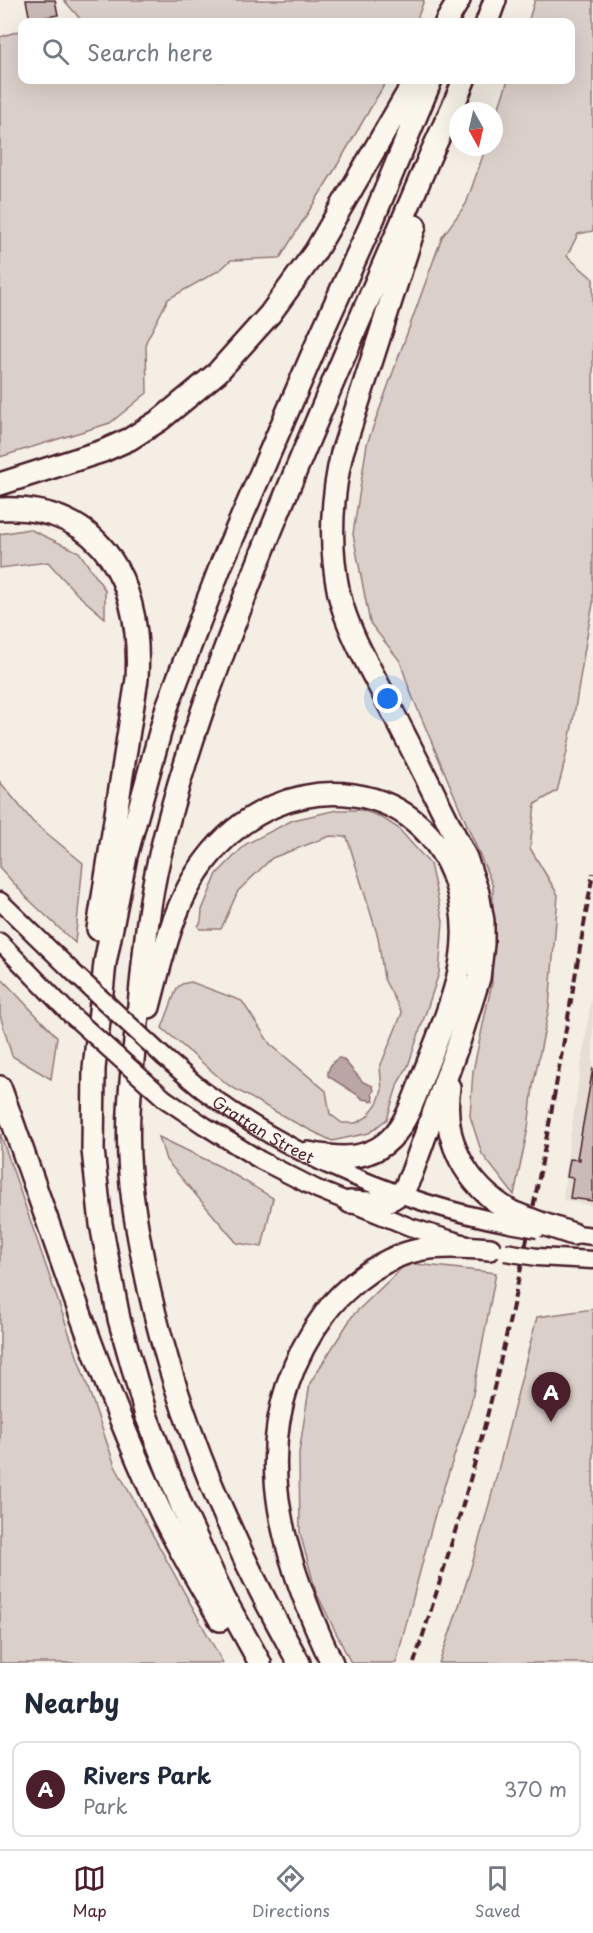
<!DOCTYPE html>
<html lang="en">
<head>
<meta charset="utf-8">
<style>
	body { margin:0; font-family:"Playpen Sans",sans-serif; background:#f6f6f7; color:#1f2937 }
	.compass { position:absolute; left:449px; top:102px; width:54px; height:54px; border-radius:50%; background:#fff; box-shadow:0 6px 24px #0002; rotate:172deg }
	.you { position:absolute; left:388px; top:699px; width:21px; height:21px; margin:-15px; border:4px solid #fff; border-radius:50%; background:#1a73e8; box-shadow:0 0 0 9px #1a73e833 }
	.badge { display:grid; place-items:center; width:39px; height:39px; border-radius:50%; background:#4a1f2b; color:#fff; font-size:20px; font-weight:700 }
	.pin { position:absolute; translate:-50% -50px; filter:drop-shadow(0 2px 3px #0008) }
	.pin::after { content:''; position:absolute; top:32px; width:21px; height:18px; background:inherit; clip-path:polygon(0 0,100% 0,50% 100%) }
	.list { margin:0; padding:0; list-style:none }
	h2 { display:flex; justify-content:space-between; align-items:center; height:78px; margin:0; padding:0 24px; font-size:26px }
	h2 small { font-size:20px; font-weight:400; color:#747a83 }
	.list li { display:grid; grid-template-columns:39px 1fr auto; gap:18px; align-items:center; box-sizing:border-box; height:96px; margin:0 12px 12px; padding:0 12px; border:2px solid #e0e1e3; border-radius:12px }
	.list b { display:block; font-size:22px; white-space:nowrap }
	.list p { margin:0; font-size:20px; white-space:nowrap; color:#747a83 }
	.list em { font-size:20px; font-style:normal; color:#747a83 }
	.icon { flex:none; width:33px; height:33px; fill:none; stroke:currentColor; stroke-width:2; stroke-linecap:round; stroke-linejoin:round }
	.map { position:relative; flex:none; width:593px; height:1663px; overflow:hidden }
	.search { position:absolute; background:#fff; box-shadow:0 6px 24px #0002; left:18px; right:18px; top:18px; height:66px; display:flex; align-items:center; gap:15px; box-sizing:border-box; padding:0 21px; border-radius:12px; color:#747a83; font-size:22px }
	.sheet { height:186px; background:#fff }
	nav { display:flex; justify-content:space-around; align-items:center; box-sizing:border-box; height:84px; border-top:2px solid #e0e1e3; background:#fff; font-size:16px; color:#747a83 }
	nav a { display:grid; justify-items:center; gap:3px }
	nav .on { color:#4a1f2b }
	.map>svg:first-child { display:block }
</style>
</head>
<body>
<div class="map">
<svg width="593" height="1663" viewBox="0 0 593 1663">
	<rect width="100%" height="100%" fill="#f4eee4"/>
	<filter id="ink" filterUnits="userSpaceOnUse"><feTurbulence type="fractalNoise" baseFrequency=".0167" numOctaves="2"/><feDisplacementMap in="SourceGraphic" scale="12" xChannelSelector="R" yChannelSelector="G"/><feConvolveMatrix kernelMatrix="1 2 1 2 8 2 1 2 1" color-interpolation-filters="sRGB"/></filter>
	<g filter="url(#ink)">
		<polygon fill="#e7dfd6" points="593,986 593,1206 563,1200 569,1145"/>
		<g fill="#dbd0c9" stroke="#92787a" stroke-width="1.5">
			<polygon points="64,0 424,0 416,22 82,22 82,21"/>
			<path d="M535 0H593V231L578 234 567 256 593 279V604C580 666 575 730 557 791L535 804 530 848 558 895 549 1008 533 1086 528 1128 514 1195 482 1154 470 1116 473 1071 492 983 493 886 410 691 400 661 370 623 353 534 367 444 442 237 466 204 486 147H494V122L508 80H570V22H528Z"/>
			<polygon points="22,30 22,80 387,80 335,169 280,258 231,260 220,270 168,299 146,342 147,393 110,423 0,457 0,37"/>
			<polygon points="29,529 79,552 105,590 105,618 77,594 48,562 0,568 0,534"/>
			<polygon points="0,782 33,822 83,863 75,943 27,898 0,868"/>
			<polygon points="337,810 362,810 381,817 398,828 430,864 443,921 439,973 408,1066 398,1083 387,1119 369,1133 332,1141 294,1122 228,1085 162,1028 177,988 182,984 191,982 242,1001 270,1044 326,1091 330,1114 342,1123 356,1123 367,1117 378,1102 382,1090 380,1067 402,1013 384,979 378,937 347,837 330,836 272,858 238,891 221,929 200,929 198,926 201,922 202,910 217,874 246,844 293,820"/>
			<polygon points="0,977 57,1037 51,1079 12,1056 0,1015"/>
			<polygon points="0,1133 115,1466 223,1663 0,1663"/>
			<polygon points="159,1137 221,1167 273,1198 262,1247 237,1243 166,1160"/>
			<polygon points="407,1263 496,1273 471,1404 434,1518 396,1663 351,1663 316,1592 300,1533 299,1453 310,1383 353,1315"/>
			<path d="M593 1309V1663H439C481 1551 507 1433 537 1317Z"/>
		</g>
		<path fill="#baa7a5" stroke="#8d7174" stroke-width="1.5" d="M339 1058 343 1059 363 1082 373 1086 374 1091 372 1094 374 1101 370 1102 369 1100 362 1099 361 1097 328 1076C327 1069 333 1060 339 1058Z"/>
		<g fill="#cabbb6" stroke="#4a1f2b" stroke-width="1.5">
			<polygon points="26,0 55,0 58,15 30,20"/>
			<polygon points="593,1068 593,1201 570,1198 573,1178 567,1177 570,1159 580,1160 580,1158 577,1158"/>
		</g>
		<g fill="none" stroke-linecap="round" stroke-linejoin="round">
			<g stroke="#4a1f2b" stroke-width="21">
				<g id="secondary">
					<polyline points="0,901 73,972"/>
					<polyline points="0,942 68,1012"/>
					<path id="s1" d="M165 1058C178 1069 191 1081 204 1091 293 1158 402 1203 510 1224"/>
					<polyline points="165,1099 205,1126 260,1160 317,1189 410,1227 462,1243"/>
					<polyline points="561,1232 593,1236"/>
					<polyline points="537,1257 593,1260"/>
				</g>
			</g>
			<g stroke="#4a1f2b" stroke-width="26">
				<g id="motorway">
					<polyline points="446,22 459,0"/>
					<polyline points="487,22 495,0"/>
					<polyline points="0,484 103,451 130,439 160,420 217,373 270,314 315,252 415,80"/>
					<path d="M0 509C106 504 142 587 137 679L98 929"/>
					<path d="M149 1007C162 957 174 901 206 860 281 760 438 771 461 906 471 963 446 1016 426 1068 409 1111 399 1156 344 1157 332 1157 319 1155 308 1153"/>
					<path d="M0 1087C51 1227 95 1369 157 1504 175 1544 199 1582 220 1620"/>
					<path d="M449 1087C441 1140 466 1186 512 1212"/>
					<path d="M350 1202C367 1203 388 1206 401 1192 406 1189 408 1180 411 1175L459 1042 479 978 483 944V921L478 893 466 858C440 806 415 754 388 703 370 668 348 632 339 594 329 547 331 500 342 453L415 226"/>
					<polyline points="543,1224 573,1234"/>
					<polyline points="260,1663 224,1598 182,1507 146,1415 119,1319 101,1224 93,1150 94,1069 105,963 126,856 167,707 221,565 319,339 372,222 431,80"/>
					<path d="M299 1663C232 1544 179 1422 149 1289 141 1251 133 1212 130 1173 125 1116 133 1061 139 1005 144 955 148 904 160 855 183 756 219 662 256 568 311 429 372 293 430 156 441 131 454 106 464 80"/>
					<path d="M332 1663C277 1545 241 1426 326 1312 335 1299 346 1290 358 1280 402 1245 437 1244 490 1249"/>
				</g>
			</g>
			<use href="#secondary" stroke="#fbf7ec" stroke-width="16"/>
			<use href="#motorway" stroke="#fbf7ec" stroke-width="21"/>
			<path stroke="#4a1f2b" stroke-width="4" stroke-dasharray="9 4.5" stroke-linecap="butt" d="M414 1663C445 1567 475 1470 498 1371 537 1207 564 1039 593 873"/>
			<g stroke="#4a1f2b" stroke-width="21" stroke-linecap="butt">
				<g id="secondary-bridge">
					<polyline points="73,972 165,1058"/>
					<polyline points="68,1012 165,1099"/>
					<polyline points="510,1224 538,1229"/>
					<polyline points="505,1252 537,1257"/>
				</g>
			</g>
			<g stroke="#4a1f2b" stroke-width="26" stroke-linecap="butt">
				<polyline id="motorway-bridge" points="512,1212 543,1224"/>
			</g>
			<use href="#secondary-bridge" stroke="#fbf7ec" stroke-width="16"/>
			<use href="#motorway-bridge" stroke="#fbf7ec" stroke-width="21"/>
		</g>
	</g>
	<g text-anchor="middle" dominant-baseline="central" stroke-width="6" stroke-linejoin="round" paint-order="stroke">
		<g font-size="16" fill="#4a1f2b" stroke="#fbf7ec">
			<text stroke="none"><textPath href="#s1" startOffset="122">Grattan Street</textPath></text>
		</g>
	</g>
</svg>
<svg class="compass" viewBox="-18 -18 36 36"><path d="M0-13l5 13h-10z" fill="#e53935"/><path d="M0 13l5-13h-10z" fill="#747a83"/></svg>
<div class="you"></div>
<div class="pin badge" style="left:551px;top:1422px">A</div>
<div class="search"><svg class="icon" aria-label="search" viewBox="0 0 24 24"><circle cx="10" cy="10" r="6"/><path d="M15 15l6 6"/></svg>Search here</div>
</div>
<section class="sheet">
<h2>Nearby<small></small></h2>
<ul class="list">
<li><span class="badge">A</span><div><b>Rivers Park</b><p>Park</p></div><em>370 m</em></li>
</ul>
</section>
<nav>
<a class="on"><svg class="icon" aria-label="map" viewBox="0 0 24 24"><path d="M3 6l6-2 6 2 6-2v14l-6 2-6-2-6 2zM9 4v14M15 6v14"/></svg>Map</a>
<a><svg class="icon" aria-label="directions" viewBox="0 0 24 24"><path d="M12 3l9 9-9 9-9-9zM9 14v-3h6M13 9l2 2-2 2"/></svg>Directions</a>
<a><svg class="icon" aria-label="saved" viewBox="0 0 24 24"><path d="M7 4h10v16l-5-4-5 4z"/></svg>Saved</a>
</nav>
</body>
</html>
